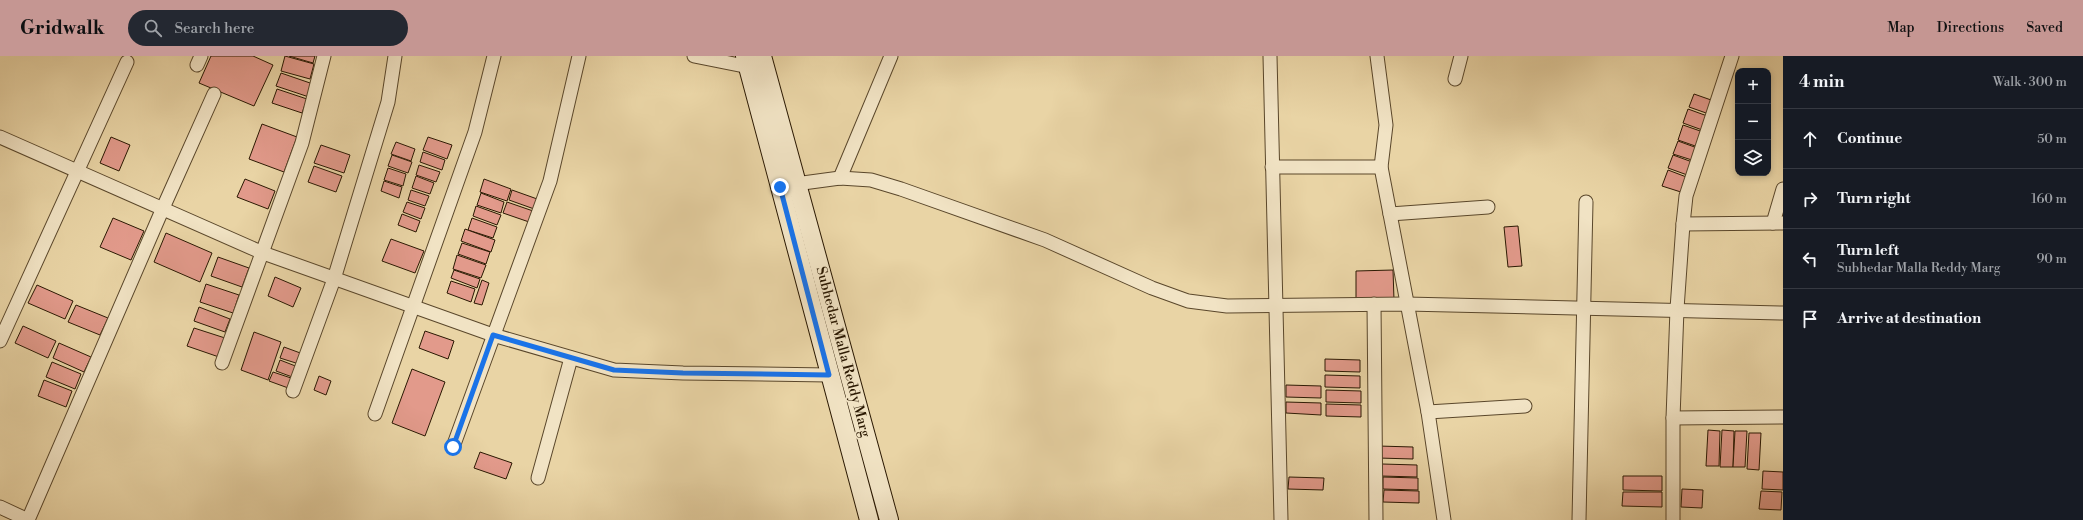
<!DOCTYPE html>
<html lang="en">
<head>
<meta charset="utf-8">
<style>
	body { margin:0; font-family:"Libre Bodoni",serif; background:#242831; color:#f1f3f6 }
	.controls { position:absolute; right:12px; top:12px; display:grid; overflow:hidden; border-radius:8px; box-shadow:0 2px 6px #0003 }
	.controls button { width:36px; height:36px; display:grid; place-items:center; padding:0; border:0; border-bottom:1px solid #363941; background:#171b24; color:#f1f3f6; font:20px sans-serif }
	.stop { position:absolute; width:12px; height:12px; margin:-9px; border:3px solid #1a73e8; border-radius:50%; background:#fff }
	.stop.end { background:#1a73e8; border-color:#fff; box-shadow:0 1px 4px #0008 }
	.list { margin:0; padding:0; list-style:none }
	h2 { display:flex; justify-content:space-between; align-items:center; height:52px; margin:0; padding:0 16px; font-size:17px }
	h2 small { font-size:13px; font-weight:400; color:#9ea1a6 }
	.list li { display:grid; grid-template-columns:26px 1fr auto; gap:12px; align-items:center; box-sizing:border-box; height:60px; padding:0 16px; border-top:1px solid #363941 }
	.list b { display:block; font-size:15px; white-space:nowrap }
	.list p { margin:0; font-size:13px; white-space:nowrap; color:#9ea1a6 }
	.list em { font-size:13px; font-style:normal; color:#9ea1a6 }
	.icon { flex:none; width:22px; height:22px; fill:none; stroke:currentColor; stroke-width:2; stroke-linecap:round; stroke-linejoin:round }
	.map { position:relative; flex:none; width:1783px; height:464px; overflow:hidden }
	header { display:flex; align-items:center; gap:24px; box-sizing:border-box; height:56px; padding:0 20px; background:#c59692; color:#111 }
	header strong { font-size:19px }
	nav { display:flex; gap:22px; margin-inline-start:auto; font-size:14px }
	.search { width:280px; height:36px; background:#242831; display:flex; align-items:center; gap:10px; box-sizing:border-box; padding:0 14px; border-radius:22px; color:#9ea1a6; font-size:15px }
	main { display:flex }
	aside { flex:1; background:#171b24 }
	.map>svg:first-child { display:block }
</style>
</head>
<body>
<header>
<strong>Gridwalk</strong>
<div class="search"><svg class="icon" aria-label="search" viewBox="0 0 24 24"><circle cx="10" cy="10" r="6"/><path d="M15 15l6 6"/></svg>Search here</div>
<nav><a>Map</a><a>Directions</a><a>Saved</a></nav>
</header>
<main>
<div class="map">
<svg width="1783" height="464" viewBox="0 0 1783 464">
	<rect width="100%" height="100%" fill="#e9d4a5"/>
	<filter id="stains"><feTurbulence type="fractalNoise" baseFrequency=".005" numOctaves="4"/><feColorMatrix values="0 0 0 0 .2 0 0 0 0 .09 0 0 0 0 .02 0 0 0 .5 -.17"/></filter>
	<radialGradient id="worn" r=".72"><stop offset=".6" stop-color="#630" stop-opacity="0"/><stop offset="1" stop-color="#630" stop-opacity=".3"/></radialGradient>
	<g fill="#e29a8b" stroke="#2a1802">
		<polygon points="211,0 253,0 273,9 254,50 199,27"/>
		<polygon points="285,0 314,8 310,23 281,15"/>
		<polygon points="289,0 315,0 313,7"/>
		<polygon points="281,17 313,28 309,41 276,30"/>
		<polygon points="277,33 307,43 302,57 272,47"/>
		<polygon points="1694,38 1714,45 1709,58 1689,51"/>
		<polygon points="1688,53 1710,61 1705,75 1683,67"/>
		<polygon points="262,68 297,81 284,116 249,103"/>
		<polygon points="1683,69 1706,77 1701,92 1678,84"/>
		<polygon points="111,81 130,89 119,115 100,107"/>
		<polygon points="428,81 452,89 447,103 423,94"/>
		<polygon points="1678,85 1700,93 1695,105 1673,98"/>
		<polygon points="396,86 415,93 411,105 391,98"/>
		<polygon points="321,89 350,99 344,117 314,107"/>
		<polygon points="423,96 445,104 442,114 420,106"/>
		<polygon points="392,99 412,106 408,117 388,110"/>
		<polygon points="1673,99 1695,107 1690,120 1668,112"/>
		<polygon points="419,109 440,116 436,126 416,119"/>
		<polygon points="314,110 342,120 336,136 308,126"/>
		<polygon points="388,112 406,118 403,130 384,124"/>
		<polygon points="1668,114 1689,122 1684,137 1662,130"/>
		<polygon points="416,120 434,127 430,138 412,132"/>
		<polygon points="245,123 275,135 268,153 237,141"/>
		<polygon points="484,123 511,133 507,145 480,136"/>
		<polygon points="384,125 402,131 399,142 381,135"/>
		<polygon points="411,134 429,140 425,150 408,144"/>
		<polygon points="512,134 540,144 537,154 509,144"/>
		<polygon points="481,137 504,146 501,157 477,149"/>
		<polygon points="407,146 425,152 421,163 403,156"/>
		<polygon points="507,146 536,156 532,167 503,157"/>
		<polygon points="476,150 501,159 497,169 473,160"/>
		<polygon points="402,158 420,165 416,176 398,169"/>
		<polygon points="113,162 144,175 131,204 100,191"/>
		<polygon points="472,162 497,171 493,182 468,174"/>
		<polygon points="1518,170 1522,210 1508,211 1504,171"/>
		<polygon points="465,173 495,184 491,196 461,185"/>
		<polygon points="166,177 212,197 200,226 154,206"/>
		<polygon points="391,183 424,195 415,217 382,205"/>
		<polygon points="462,187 490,196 486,208 458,198"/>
		<polygon points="457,199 486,209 481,222 453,213"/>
		<polygon points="218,201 249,212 242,231 211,220"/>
		<polygon points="454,214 480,223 477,232 451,222"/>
		<polygon points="1393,214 1394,244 1356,244 1356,215"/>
		<polygon points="275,221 301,232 293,251 268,240"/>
		<polygon points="482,224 489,227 482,249 474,247"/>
		<polygon points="451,225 475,233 471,246 447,237"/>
		<polygon points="206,228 239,239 233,257 200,246"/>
		<polygon points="37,229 73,245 65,263 28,247"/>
		<polygon points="76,249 108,262 100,279 68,266"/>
		<polygon points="199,251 230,263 225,276 194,265"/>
		<polygon points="23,270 56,285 48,302 15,287"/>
		<polygon points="194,272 225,282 219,301 187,290"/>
		<polygon points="425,275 454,285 448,303 419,292"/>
		<polygon points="254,276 281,286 268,324 241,314"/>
		<polygon points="59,287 91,301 84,316 53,302"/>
		<polygon points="284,291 303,298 299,308 280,302"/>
		<polygon points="1325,303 1360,304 1360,316 1325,315"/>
		<polygon points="280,304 298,311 295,322 276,315"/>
		<polygon points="52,306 81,318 75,333 46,321"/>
		<polygon points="412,313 445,326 425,380 392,367"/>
		<polygon points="273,316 294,323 291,333 269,325"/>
		<polygon points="1325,319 1360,320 1360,332 1325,331"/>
		<polygon points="319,320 331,325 326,339 314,334"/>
		<polygon points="44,324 72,335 66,351 38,340"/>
		<polygon points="1286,329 1321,330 1321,342 1286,341"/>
		<polygon points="1326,334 1361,335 1361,347 1326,346"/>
		<polygon points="1286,346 1321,347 1321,359 1286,357"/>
		<polygon points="1326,348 1361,349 1361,361 1326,360"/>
		<polygon points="1708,374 1720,375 1719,410 1706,410"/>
		<polygon points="1722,374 1734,375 1733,411 1720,411"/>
		<polygon points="1735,375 1747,375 1745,411 1733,411"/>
		<polygon points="1749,377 1761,377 1759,414 1747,413"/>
		<polygon points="1378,390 1413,391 1413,403 1378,402"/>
		<polygon points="480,396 512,407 506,423 474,412"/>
		<polygon points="1382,408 1417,409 1417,421 1381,420"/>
		<polygon points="1763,415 1783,416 1783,434 1762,433"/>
		<polygon points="1623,420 1662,420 1662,435 1623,434"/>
		<polygon points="1289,421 1324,422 1323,434 1288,433"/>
		<polygon points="1383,421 1418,422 1418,434 1383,433"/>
		<polygon points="1682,433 1703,434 1702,452 1681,451"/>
		<polygon points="1384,434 1419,435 1419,447 1383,446"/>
		<polygon points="1761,435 1782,436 1781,454 1759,453"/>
		<polygon points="1623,436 1662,436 1662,451 1622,450"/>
	</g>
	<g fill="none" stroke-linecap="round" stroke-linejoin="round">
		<g stroke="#5a472b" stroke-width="15">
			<g id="street">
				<polyline points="694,0 749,11"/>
				<polyline points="1270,0 1281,464"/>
				<polyline points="1377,0 1386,69 1381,111 1428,356 1444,464"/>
				<polyline points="197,9 201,0"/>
				<polyline points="1455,23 1461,0"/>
				<polyline points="0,81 263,197 493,279 614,314 683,317 829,319"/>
				<polyline points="1272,111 1381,111"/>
				<polyline points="840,122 891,0"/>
				<polyline points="788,129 840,122 871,124 901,133 1045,184 1152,232 1188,245 1227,250 1406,248 1783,257"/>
				<polyline points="1390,158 1488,151"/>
				<polyline points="1773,167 1783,133"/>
				<polyline points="1683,168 1783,167"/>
				<polyline points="1374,248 1376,464"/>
				<polyline points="0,285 127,6"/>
				<polyline points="222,307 302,87 324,0"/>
				<polyline points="293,335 334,223 388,46 395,0"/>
				<polyline points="1428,356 1525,350"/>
				<polyline points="375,358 475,76 494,0"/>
				<polyline points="1673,362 1783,361"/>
				<polyline points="453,391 550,125 579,0"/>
				<polyline points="538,422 571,302"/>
				<polyline points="0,451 28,464"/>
				<polyline points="28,464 163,152 214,38"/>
				<polyline points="1579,464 1586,146"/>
				<polyline points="1673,464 1673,362 1677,253 1683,168 1686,140 1732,0"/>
			</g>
		</g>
		<g stroke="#2a1802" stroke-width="20">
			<g id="secondary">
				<polyline points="745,0 869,464"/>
				<polyline points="762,0 889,464"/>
			</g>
		</g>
		<use href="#street" stroke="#f1e3c4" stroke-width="13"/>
		<use href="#secondary" stroke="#f1e3c4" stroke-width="18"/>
	</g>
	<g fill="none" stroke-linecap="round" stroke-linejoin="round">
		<polyline stroke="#1a73e8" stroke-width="5" points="453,391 493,279 614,314 683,317 829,319 780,131"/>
	</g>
	<g text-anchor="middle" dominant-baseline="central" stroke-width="3.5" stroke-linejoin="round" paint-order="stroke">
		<g font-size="14" fill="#2a1802" stroke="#f1e3c4">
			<text transform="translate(843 296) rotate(75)">Subhedar Malla Reddy Marg</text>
		</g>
	</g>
	<rect width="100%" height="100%" filter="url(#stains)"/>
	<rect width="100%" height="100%" fill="url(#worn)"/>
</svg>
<div class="controls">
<button>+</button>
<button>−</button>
<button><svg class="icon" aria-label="layers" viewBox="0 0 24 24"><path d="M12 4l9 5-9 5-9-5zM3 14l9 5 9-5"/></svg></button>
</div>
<div class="stop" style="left:453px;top:391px"></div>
<div class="stop end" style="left:780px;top:131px"></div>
</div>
<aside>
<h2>4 min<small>Walk · 300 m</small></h2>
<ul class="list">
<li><svg class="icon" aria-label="ahead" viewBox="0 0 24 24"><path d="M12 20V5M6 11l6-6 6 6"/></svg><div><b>Continue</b></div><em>50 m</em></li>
<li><svg class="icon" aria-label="right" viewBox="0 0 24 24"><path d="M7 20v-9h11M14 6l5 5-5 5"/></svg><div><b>Turn right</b></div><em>160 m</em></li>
<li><svg class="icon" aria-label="left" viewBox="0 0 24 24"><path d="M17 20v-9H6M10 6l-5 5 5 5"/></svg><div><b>Turn left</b><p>Subhedar Malla Reddy Marg</p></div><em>90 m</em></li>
<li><svg class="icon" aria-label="arrive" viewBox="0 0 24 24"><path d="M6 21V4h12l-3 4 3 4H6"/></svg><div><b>Arrive at destination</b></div></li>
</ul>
</aside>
</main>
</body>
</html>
